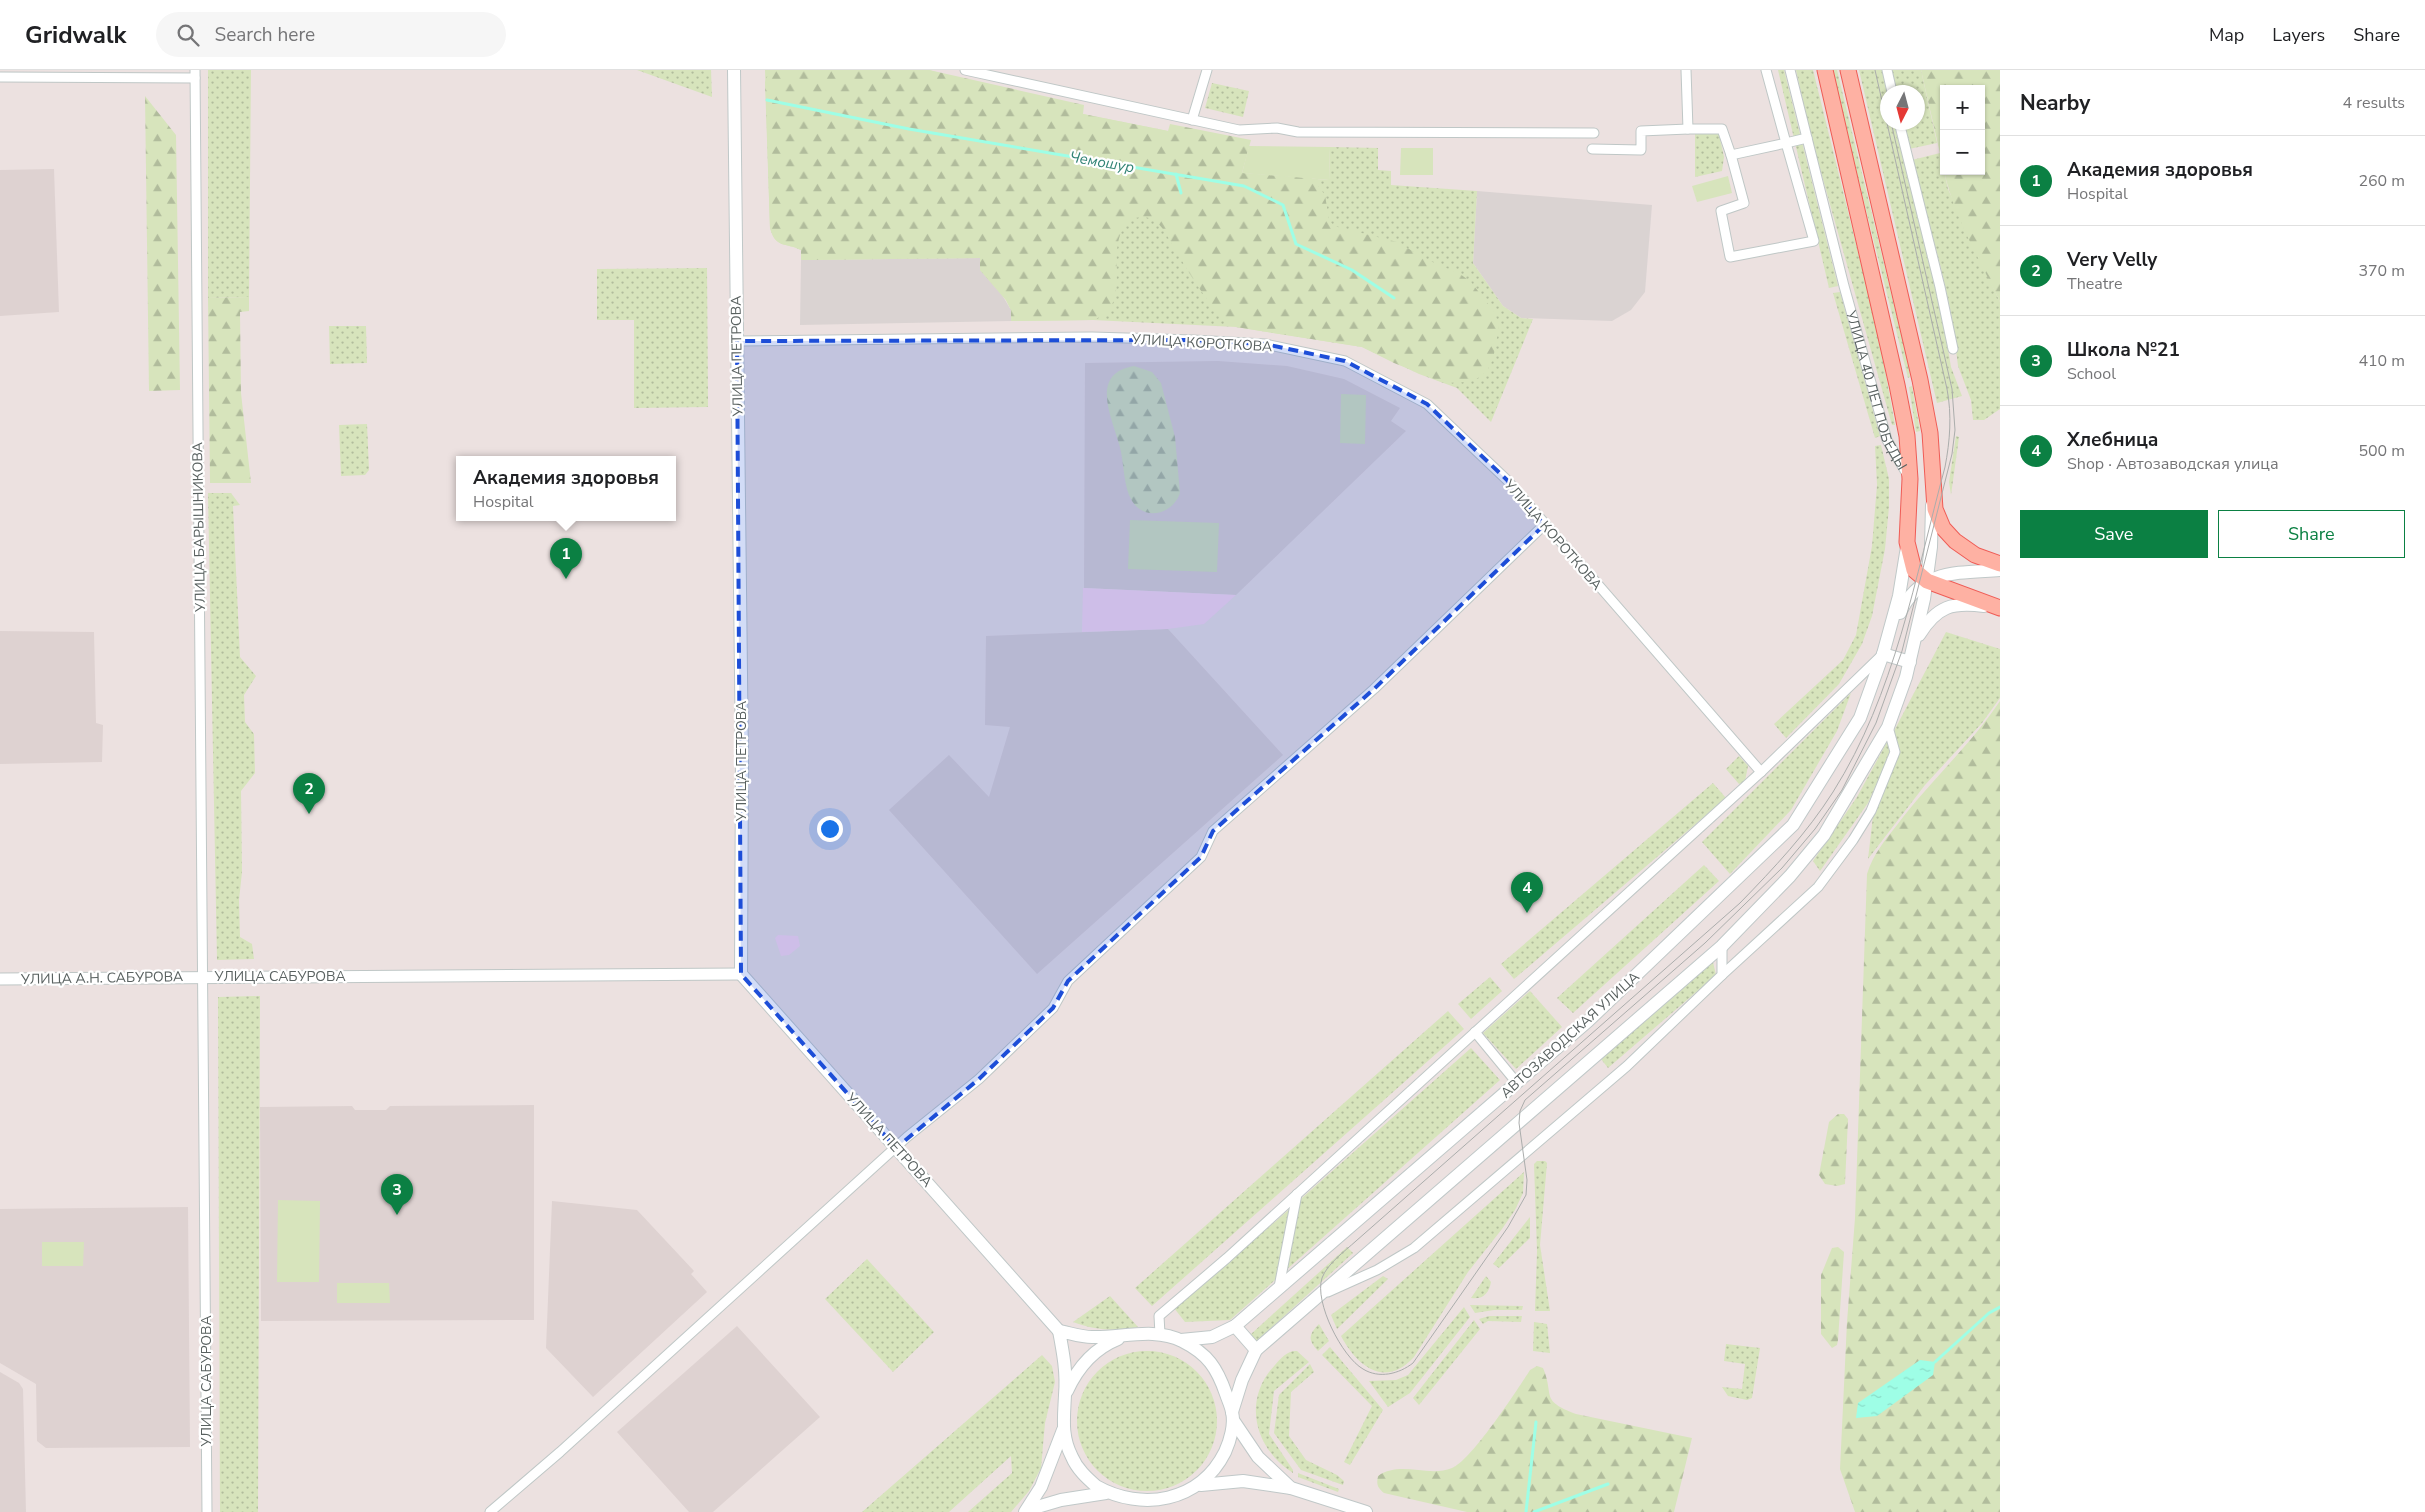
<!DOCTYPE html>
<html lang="en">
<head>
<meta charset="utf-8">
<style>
	body { margin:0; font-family:"Nunito Sans",sans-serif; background:#f6f6f6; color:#202124 }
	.controls { position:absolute; right:15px; top:15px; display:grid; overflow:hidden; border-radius:0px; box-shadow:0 1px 4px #0004 }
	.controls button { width:45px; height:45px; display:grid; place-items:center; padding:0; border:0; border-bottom:1px solid #e0e0e0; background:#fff; color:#202124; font:25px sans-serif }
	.compass { position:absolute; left:1880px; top:15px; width:45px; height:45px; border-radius:50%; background:#fff; box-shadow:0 1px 4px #0004; rotate:186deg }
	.you { position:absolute; left:829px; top:758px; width:18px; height:18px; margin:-12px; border:4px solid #fff; border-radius:50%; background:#1a73e8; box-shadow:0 0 0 8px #1a73e833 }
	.badge { display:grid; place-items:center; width:32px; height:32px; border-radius:50%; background:#0b8043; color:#fff; font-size:16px; font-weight:700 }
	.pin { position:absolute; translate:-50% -41px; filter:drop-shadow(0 1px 2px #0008) }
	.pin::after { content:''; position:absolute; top:26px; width:18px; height:15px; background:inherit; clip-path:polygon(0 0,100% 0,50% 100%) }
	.popup { position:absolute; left:456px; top:386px; width:220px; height:65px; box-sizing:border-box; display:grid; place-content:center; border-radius:0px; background:#fff; filter:drop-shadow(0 1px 4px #0005); font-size:16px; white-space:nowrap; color:#757577 }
	.popup b { font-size:19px; color:#202124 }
	.popup::after { content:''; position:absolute; left:50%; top:100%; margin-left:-10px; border:10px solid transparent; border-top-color:#fff }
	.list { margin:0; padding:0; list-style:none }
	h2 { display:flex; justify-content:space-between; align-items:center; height:65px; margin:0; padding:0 20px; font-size:21px }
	h2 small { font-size:16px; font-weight:400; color:#757577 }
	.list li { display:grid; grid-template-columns:32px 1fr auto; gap:15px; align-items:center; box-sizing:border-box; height:90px; padding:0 20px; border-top:1px solid #e0e0e0 }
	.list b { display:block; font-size:19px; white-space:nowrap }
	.list p { margin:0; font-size:16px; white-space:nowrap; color:#757577 }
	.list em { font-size:16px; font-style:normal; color:#757577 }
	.actions { display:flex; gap:10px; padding:15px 20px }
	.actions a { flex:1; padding:11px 0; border:1px solid #0b8043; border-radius:0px; text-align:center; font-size:18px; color:#0b8043 }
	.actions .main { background:#0b8043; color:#fff }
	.icon { flex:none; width:28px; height:28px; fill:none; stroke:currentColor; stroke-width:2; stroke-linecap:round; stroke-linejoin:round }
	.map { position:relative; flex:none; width:2000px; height:1442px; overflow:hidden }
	header { display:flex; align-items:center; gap:30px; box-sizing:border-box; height:70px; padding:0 25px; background:#fff; border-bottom:1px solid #e0e0e0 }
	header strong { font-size:24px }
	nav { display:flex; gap:28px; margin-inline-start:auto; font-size:18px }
	.search { width:350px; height:45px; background:#f6f6f6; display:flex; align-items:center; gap:12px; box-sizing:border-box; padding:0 18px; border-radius:28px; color:#757577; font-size:19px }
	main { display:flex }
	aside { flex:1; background:#fff }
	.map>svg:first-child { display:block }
</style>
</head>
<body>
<header>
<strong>Gridwalk</strong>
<div class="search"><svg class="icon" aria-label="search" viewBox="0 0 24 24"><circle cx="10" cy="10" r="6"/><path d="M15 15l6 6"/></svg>Search here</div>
<nav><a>Map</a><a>Layers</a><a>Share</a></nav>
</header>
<main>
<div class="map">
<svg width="2000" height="1442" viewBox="0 0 2000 1442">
	<defs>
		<pattern id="grass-dots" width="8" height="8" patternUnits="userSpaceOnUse" patternTransform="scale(1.25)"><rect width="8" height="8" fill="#d7e4bc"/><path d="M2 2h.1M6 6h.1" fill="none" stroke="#b1bc9c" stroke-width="1.8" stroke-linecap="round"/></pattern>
		<pattern id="forest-firs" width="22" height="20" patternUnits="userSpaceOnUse" patternTransform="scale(1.25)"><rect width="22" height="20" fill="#d7e4bc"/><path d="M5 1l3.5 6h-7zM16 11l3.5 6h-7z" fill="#b1bc9c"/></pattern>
		<pattern id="water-ripples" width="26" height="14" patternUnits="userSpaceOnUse" patternTransform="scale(1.25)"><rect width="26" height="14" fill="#9efee6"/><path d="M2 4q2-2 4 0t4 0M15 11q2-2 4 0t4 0" fill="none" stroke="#8adcc8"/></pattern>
	</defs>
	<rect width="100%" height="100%" fill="#ece1e0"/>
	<g fill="#dad3d2">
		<polygon points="1477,121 1652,135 1645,222 1631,240 1612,251 1521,248 1503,236 1473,193"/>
		<polygon points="980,188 1011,240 1011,251 800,255 801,190"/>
	</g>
	<g fill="#ded2d1">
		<polygon points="54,99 59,242 0,246 0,100"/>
		<polygon points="1218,291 1287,296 1344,309 1400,338 1391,351 1406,361 1236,525 1084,518 1085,293"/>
		<polygon points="1168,559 1283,685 1037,904 889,740 949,685 989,727 1010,657 985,655 986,566"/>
		<polygon points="0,561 94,562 96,653 103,655 102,692 0,694"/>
		<polygon points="534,1035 534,1250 261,1251 260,1037 352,1036 355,1040 386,1040 390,1036"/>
		<polygon points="552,1131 637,1140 694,1201 691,1204 707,1222 593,1327 546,1278"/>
		<polygon points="188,1137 190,1377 46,1378 37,1371 36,1314 0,1293 0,1139"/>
		<polygon points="737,1256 820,1347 713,1442 689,1442 617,1362"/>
		<polygon points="0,1302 19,1313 23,1319 26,1442 0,1442"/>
	</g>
	<g fill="#fadaed">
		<polygon points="1083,518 1084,518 1236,525 1204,554 1168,559 1082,562"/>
		<polygon points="778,865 798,866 800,876 789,885 781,886 775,868"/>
	</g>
	<g fill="url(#grass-dots)">
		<polygon points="208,0 251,0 249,227 208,228"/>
		<polygon points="637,0 711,0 712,27"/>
		<path d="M765 0H929L1083 44 1168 61 1242 103 1329 110 1330 77 1378 78V100L1391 101V115L1477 121 1473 193 1503 236 1521 248 1533 249 1491 352 1457 318 1419 304 1362 277 1236 257 1093 250 1011 251V240L1006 230 980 200V188L801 190V180C785 172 776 179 770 158Z"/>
		<polygon points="1771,0 1784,0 1838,216 1829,218 1778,0"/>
		<polygon points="1796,0 1813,0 1879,267 1895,355 1892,355 1810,63"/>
		<polygon points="1831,0 1837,0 1908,293 1910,307 1908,308"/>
		<polygon points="1859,0 1882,0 1887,23 1888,52 1894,53 1943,249 1951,297 1962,326 1937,333"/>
		<polygon points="1891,0 1921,0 1937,73 1909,79 1903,53 1918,52 1918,22 1896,22"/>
		<polygon points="1212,13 1249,21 1243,47 1205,38"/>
		<polygon points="1695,63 1719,64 1724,87 1722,101 1695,107"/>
		<polygon points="1940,83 1948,119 2000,232 2000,339 1984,350 1973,350 1971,330 1958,296 1952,248 1941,198 1912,90"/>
		<polygon points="707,198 708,337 634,338 634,250 597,250 597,199"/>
		<polygon points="1840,222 1880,366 1875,368 1833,223"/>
		<polygon points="329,256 366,256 367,293 330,294"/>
		<polygon points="1912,316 1920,361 1916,362 1909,317"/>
		<polygon points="367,354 369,400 365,405 341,406 339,355"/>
		<polygon points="1956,366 1959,367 1951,425 1949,412"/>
		<polygon points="1881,375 1889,409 1889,437 1885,479 1872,546 1862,574 1839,614 1786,668 1774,654 1843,590 1856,565 1872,476 1877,415 1875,376"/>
		<polygon points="208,423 231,423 240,435 233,436 240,587 256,606 244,625 245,652 254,664 255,703 241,721 242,802 239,830 240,867 252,874 254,889 217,890"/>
		<polygon points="1946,562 2000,579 2000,628 1982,653 1925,715 1868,789 1873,746 1900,681 1894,661"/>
		<polygon points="1851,623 1837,661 1791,740 1730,804 1702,772"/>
		<polygon points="1887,672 1890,683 1868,733 1820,801 1813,791 1857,727"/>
		<polygon points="1739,686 1748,696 1745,711 1739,714 1726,699"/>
		<polygon points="1713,713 1726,728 1514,909 1501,894"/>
		<polygon points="1704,795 1719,811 1573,943 1557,928"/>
		<polygon points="1713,892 1716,905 1608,998 1601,989"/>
		<polygon points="1490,907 1502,921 1471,949 1458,934"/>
		<polygon points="1530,921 1562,957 1516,999 1483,963"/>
		<polygon points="260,926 258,1442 220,1442 218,927"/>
		<polygon points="1448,941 1464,959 1152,1236 1135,1218"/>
		<polygon points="1471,978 1500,1010 1230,1250 1185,1252 1174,1238 1276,1151"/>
		<polygon points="1537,1091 1545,1091 1547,1093 1540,1175 1550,1241 1535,1241 1537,1181 1534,1094"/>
		<path d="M1524 1102 1523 1123 1515 1140 1502 1159 1468 1202 1414 1287C1385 1319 1357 1296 1341 1266Z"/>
		<polygon points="1530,1147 1530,1168 1499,1198 1493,1194"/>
		<polygon points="1347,1177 1353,1183 1257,1271 1252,1271 1250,1265"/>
		<polygon points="867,1189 934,1262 893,1302 825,1229"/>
		<polygon points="1383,1206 1388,1209 1337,1259 1331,1245"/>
		<path d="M1486 1206 1491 1212C1489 1223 1483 1230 1471 1228Z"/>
		<path d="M1110 1226 1138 1257C1116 1262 1094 1260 1073 1252Z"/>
		<polygon points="1470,1235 1523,1236 1522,1240 1494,1240 1475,1243"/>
		<polygon points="1464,1237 1470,1247 1410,1323 1388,1337 1369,1311 1396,1310 1408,1305"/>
		<polygon points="1489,1246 1522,1246 1521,1252 1488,1251 1483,1254 1479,1249"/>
		<polygon points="1474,1250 1480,1259 1419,1335 1413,1328"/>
		<polygon points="1534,1252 1547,1254 1550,1283 1533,1281"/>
		<path d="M1319 1254 1329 1271 1318 1281C1308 1270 1308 1265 1319 1254Z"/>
		<polygon points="1726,1274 1760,1278 1752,1328 1747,1330 1728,1326 1722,1317 1742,1319 1745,1294 1724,1291"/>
		<polygon points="1330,1277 1383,1340 1350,1395 1344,1392 1372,1336 1322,1285"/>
		<circle cx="1147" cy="1351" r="70"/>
		<path d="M1297 1281 1309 1292 1274 1321 1269 1364 1293 1400V1403C1254 1378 1242 1330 1275 1295 1281 1288 1288 1280 1297 1281Z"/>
		<polygon points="1042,1285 1052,1296 1055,1312 1045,1353 1041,1398 1029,1421 1011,1442 968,1442 1012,1403 1011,1386 949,1442 862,1442"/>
		<polygon points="1310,1294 1314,1302 1291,1322 1289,1366 1306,1390 1337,1405 1344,1411 1343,1415 1301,1400 1274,1363 1279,1325"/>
		<polygon points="1298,1403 1339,1419 1338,1422 1298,1407"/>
	</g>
	<g fill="url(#forest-firs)">
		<path d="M770 0H929L1084 35 1083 44 1168 61 1170 54 1251 70 1242 103 1312 108 1325 125 1329 150 1334 156 1397 172 1428 190 1460 204 1471 212 1495 243 1499 257 1493 289 1487 301 1478 308 1469 312 1444 313 1394 293 1362 277 1236 257C1212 243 1189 203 1175 179 1169 170 1164 157 1155 151 1147 145 1134 146 1127 153 1102 182 1136 235 1093 250L1011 251V240L1006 230 980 200V188L801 190V180C785 172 776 179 770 158L765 12Z"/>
		<path d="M1921 0H2000V232C1980 190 1954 147 1944 101H1981V19H1944V101Z"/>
		<polygon points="145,26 176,65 180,320 149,321"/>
		<polygon points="249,227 249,241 240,242 241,323 251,413 210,413 208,228"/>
		<path d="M1134 296 1152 302 1161 313 1175 367 1180 423C1173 444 1145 452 1132 431 1124 418 1124 397 1121 382 1115 353 1086 304 1134 296Z"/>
		<path d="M2000 631V1442H1855L1840 1399 1847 1252 1855 1148 1867 804C1873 785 1884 771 1897 755 1929 712 1970 676 2000 631Z"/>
		<polygon points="1838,1044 1844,1044 1848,1049 1845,1114 1837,1116 1825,1114 1819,1105 1829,1052"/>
		<polygon points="1838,1177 1844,1182 1838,1270 1837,1275 1832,1278 1821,1264 1821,1205 1832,1178"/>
		<path d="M1537 1296 1543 1298C1555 1326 1539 1330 1576 1344L1692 1368 1674 1442H1467L1384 1423C1378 1418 1376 1415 1378 1406 1401 1390 1428 1408 1452 1398 1471 1391 1518 1319 1530 1300Z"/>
	</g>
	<g fill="#d7e4bc">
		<polygon points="1249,76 1330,77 1329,110 1242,103"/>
		<polygon points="1401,78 1433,78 1433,105 1400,105"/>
		<polygon points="1728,106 1732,123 1697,132 1692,116"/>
		<polygon points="1341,324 1366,325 1365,374 1340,373"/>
		<polygon points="1130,450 1219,453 1217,502 1128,499"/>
		<polygon points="278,1130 320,1131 319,1212 277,1212"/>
		<polygon points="42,1172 84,1172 83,1196 42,1196"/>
		<polygon points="337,1213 389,1213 390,1233 337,1233"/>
	</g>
	<polygon fill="url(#water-ripples)" points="1920,1290 1935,1292 1933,1305 1877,1346 1856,1348 1858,1333"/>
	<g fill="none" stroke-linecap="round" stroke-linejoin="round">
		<g stroke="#9efee6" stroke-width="3">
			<polyline points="767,30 909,59 1244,116 1283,135 1296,174 1352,200 1394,228"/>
			<polyline points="1176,104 1181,123"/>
			<polyline points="1935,1292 1989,1243 2000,1237"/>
			<polyline points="1526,1442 1536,1352"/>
			<polyline points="1534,1442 1608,1414"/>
		</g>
		<g stroke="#bfc7c6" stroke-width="11">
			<g id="minor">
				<polyline points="195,0 207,1442"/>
				<polyline points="965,0 1239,60 1277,58 1298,62 1594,63"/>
				<polyline points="1686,0 1688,59 1722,59 1731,85 1786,73 1766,0"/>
				<path id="s1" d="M1790 0 1844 216 1887 370 1907 404"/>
				<polyline points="1887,0 1892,22"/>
				<polyline points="0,7 195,8"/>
				<polyline points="1192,50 1207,0"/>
				<polyline points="1899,52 1940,217 1953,279"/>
				<polyline points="1592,79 1641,80 1641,61 1688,59"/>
				<polyline points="1731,85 1744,133 1721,141 1730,187 1814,171 1786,73 1807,68"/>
				<polyline points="737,271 1092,267 1193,270 1265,274 1345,291 1427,334 1507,410 1761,702"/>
				<polyline points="1722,905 1818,817 1853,770 1871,741 1895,682 1888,657"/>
				<polyline points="1475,962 1517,1013"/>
				<polyline points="1279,1217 1297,1124"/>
				<polyline points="1328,1222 1377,1200 1414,1178 1627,996 1722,905 1722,876"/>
				<polyline points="1160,1264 1159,1246 1227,1188 1761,702 1881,586"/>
				<polyline points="490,1442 560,1382 907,1067 979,1009 1053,938 1068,911 1201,787 1213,761 1374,619 1544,455"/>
			</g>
		</g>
		<g stroke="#bfc7c6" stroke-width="13">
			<polyline id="tertiary" points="0,909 741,904"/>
		</g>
		<g stroke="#c0c8c8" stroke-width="14">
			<g id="secondary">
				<polyline points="734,0 742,691 741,904 1059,1261"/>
				<path d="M1900 543C1920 499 1958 503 2000 500"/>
				<path d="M1919 565C1937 536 1952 532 1984 536"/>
				<polyline points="1883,584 1910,592"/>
				<polyline points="1235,1256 1256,1280"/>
				<path d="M1059 1261C1070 1263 1081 1267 1092 1267 1121 1268 1155 1257 1182 1271 1208 1284 1217 1298 1226 1324 1228 1330 1231 1336 1232 1342 1235 1354 1230 1371 1225 1382 1200 1432 1142 1442 1096 1416 1087 1408 1077 1399 1072 1387 1061 1366 1064 1348 1065 1325 1067 1303 1063 1282 1059 1261Z"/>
				<polyline points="1181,1270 1212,1267 1235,1256 1588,951 1793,755 1860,648 1883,584 1899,526 1907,477"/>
				<path d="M1067 1321C1078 1297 1093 1279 1118 1269"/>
				<polyline points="1232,1342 1242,1310 1256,1280 1722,876 1790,806 1824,765 1888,657 1906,607 1924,529 1931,477 1932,435"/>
				<polyline points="1233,1350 1258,1387 1291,1418 1366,1442"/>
				<polyline points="1201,1415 1243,1411 1291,1418"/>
				<polyline points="1027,1440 1061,1430 1106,1423"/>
				<polyline points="1025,1442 1041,1417 1063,1360"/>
			</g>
		</g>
		<g stroke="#ef5c56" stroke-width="17">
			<g id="primary">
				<polyline points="1825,0 1897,315 1907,366 1910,409 1907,472 1914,500 1927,511 2000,538"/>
				<polyline points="1848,0 1920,310 1930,363 1935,439 1943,458 1955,471 1975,485 2000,494"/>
			</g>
		</g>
		<use href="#minor" stroke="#fff" stroke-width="9"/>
		<use href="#tertiary" stroke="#fff" stroke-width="11"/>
		<use href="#secondary" stroke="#fff" stroke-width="12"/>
		<use href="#primary" stroke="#feb1a3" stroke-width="15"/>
		<path stroke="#abadac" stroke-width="1" d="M1875 0 1947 319C1952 345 1950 371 1945 397 1915 508 1895 624 1833 722 1807 763 1774 798 1740 833L1356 1171C1345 1181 1327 1194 1322 1208 1314 1232 1342 1287 1363 1299 1379 1309 1399 1304 1413 1293L1508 1157 1526 1125 1527 1110 1519 1053 1520 1041 1525 1030 1705 873 1782 798 1815 759 1842 720 1876 653 1902 581 1952 384 1955 360 1952 319 1891 52"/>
	</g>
	<path fill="#1d4ed8" fill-opacity="0.2" stroke="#1d4ed8" stroke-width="4" stroke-dasharray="10 6" stroke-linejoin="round" d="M1193 270 1265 274 1345 291 1427 334 1507 410 1544 455 1374 619 1213 761 1201 787 1068 911 1053 938 979 1009 896 1078 741 904 737 271Z"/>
	<g text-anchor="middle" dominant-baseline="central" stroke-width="4.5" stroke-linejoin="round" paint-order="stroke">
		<g font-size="14" fill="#596160" stroke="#fff">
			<text transform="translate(1202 273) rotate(3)">УЛИЦА КОРОТКОВА</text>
			<text transform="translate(737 286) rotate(-91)">УЛИЦА ПЕТРОВА</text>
			<text stroke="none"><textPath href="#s1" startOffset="332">УЛИЦА 40 ЛЕТ ПОБЕДЫ</textPath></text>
			<text transform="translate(199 457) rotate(-91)">УЛИЦА БАРЫШНИКОВА</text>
			<text transform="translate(1553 465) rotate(49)">УЛИЦА КОРОТКОВА</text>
			<text transform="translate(741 691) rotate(-90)">УЛИЦА ПЕТРОВА</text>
			<text x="280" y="906">УЛИЦА САБУРОВА</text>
			<text transform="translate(102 908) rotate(-1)">УЛИЦА А.Н. САБУРОВА</text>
			<text transform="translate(1570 965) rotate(-42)">АВТОЗАВОДСКАЯ УЛИЦА</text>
			<text transform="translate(889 1070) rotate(48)">УЛИЦА ПЕТРОВА</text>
			<text transform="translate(206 1311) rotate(-90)">УЛИЦА САБУРОВА</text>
		</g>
		<g font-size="15" font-style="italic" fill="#318375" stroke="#fff">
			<text transform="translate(1102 92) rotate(10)">Чемошур</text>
		</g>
	</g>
</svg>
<div class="controls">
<button>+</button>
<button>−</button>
</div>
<svg class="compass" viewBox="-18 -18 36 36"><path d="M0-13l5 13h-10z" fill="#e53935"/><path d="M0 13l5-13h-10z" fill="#757577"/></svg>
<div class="you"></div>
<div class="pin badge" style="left:566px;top:509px">1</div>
<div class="popup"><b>Академия здоровья</b>Hospital</div>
<div class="pin badge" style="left:309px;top:744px">2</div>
<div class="pin badge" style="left:397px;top:1145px">3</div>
<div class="pin badge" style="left:1527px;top:843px">4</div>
</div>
<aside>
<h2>Nearby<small>4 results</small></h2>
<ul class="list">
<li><span class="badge">1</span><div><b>Академия здоровья</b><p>Hospital</p></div><em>260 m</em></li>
<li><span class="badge">2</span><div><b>Very Velly</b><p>Theatre</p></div><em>370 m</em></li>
<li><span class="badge">3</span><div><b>Школа №21</b><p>School</p></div><em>410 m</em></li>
<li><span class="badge">4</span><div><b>Хлебница</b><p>Shop · Автозаводская улица</p></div><em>500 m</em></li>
</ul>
<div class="actions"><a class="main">Save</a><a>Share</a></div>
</aside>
</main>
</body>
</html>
